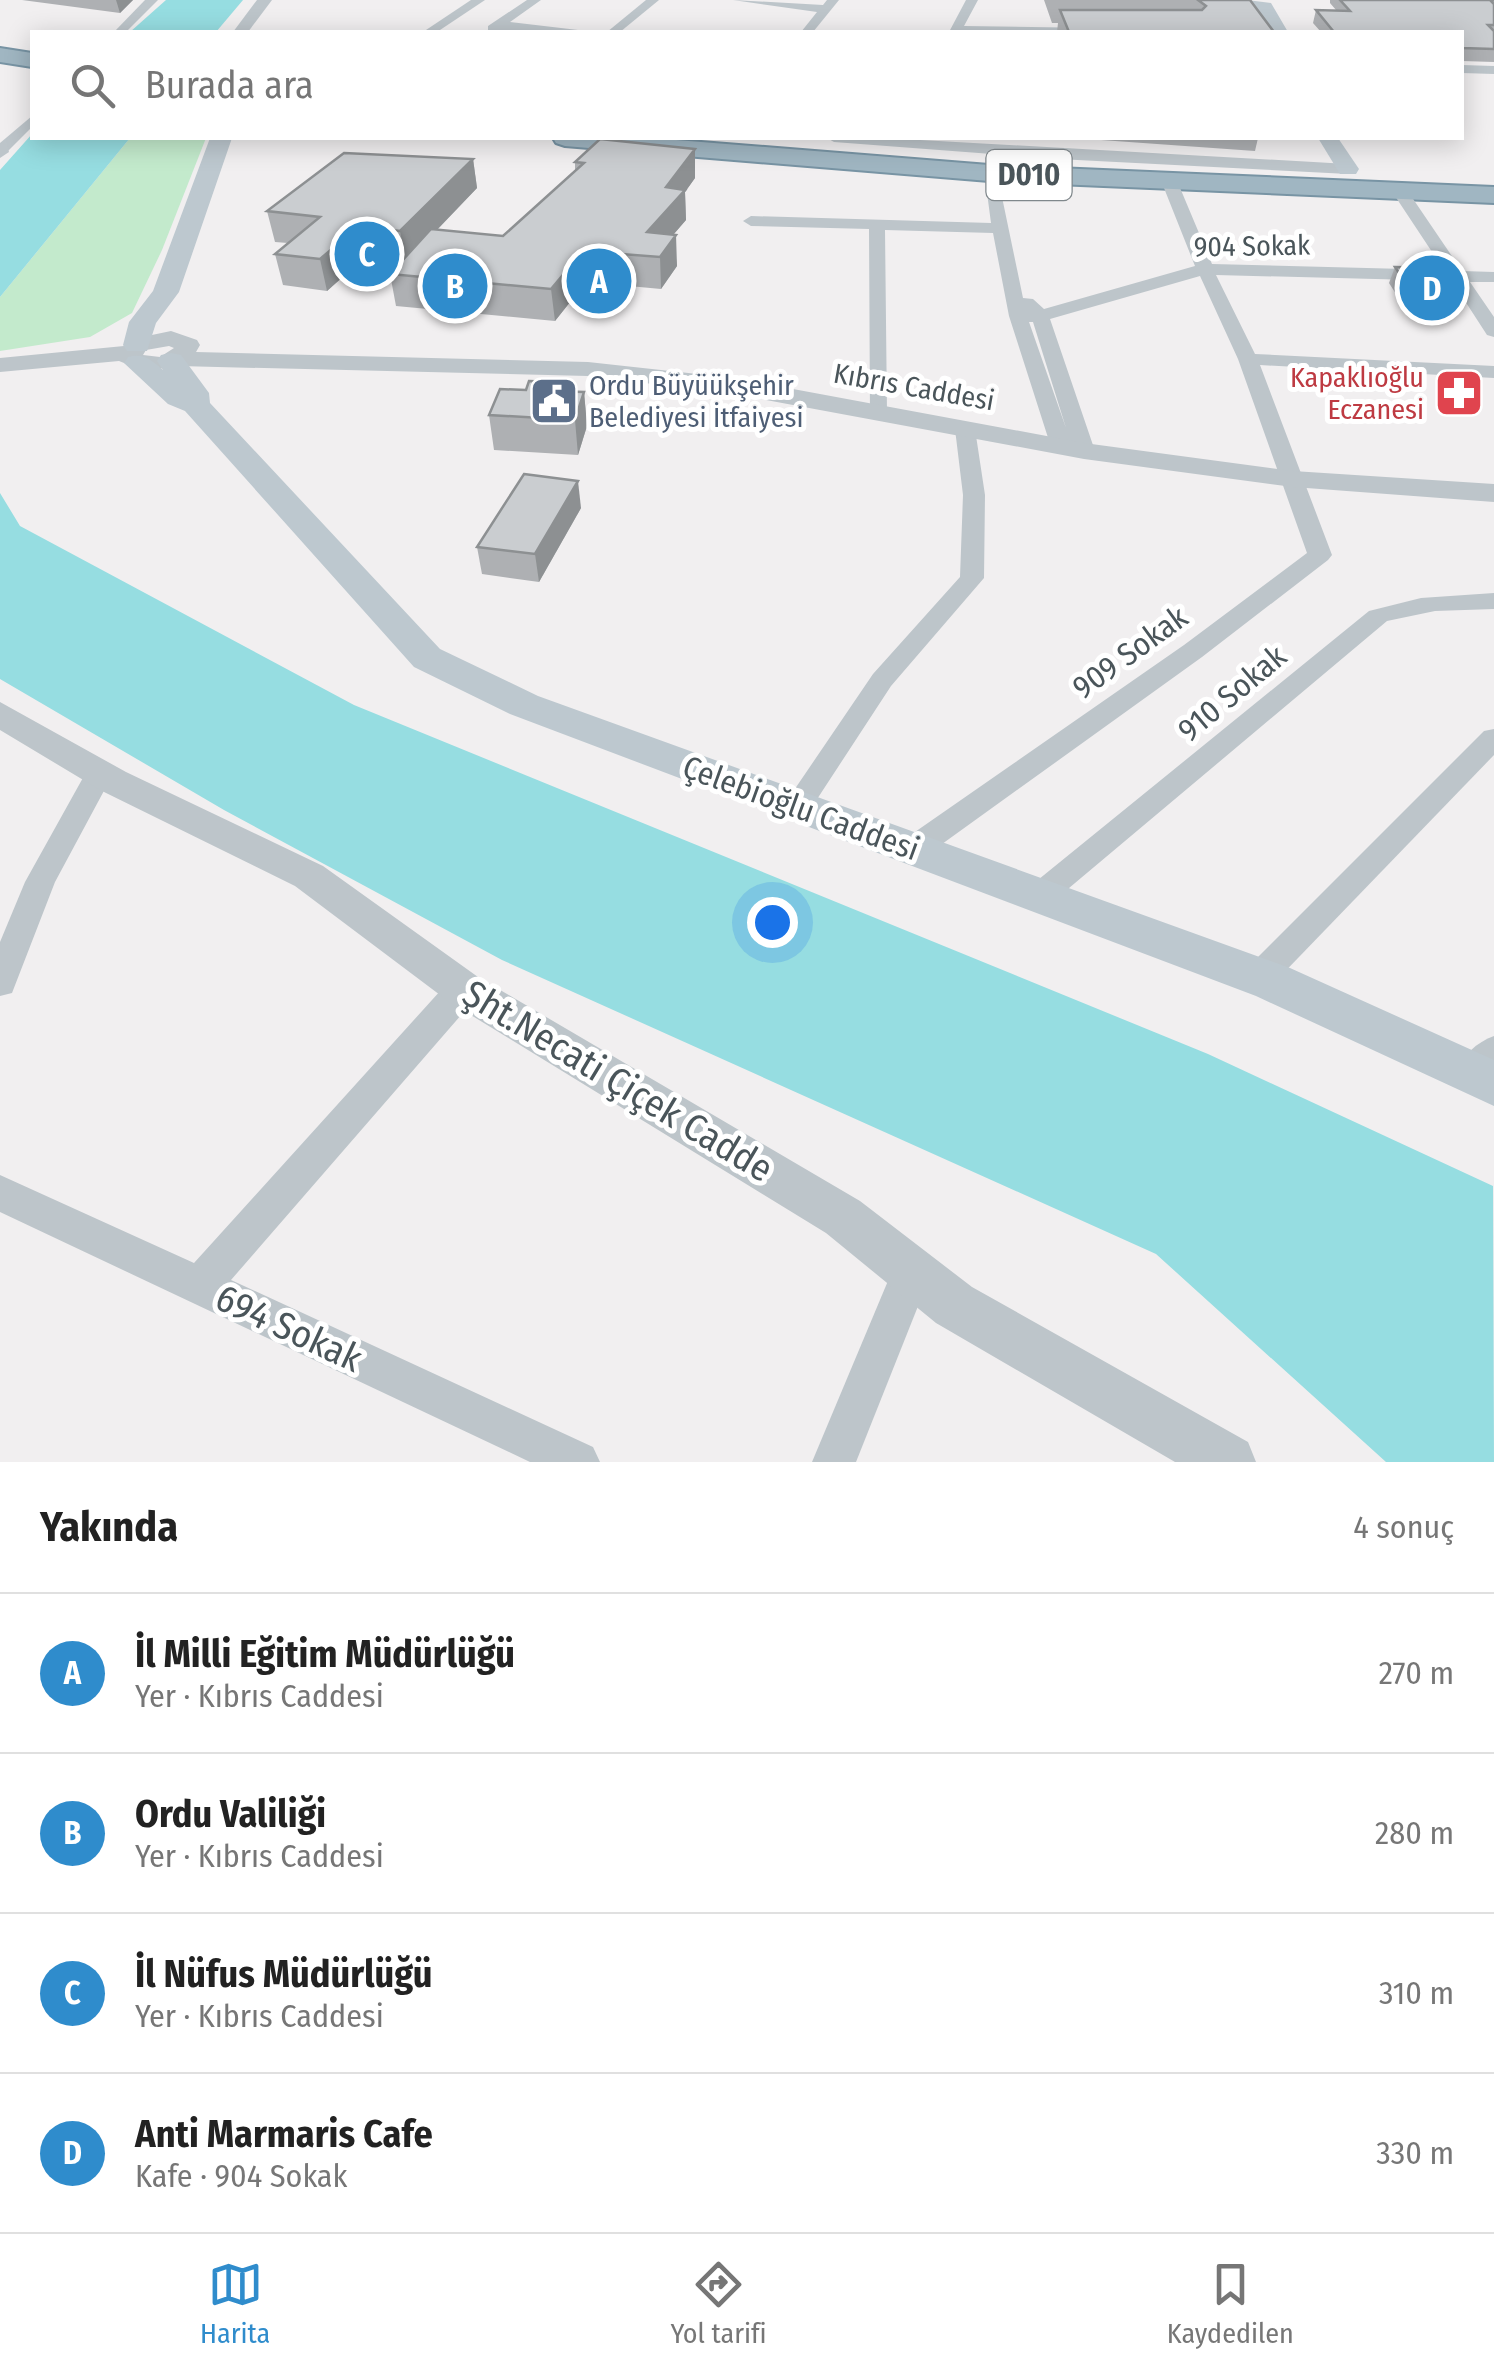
<!DOCTYPE html>
<html lang="tr">
<head>
<meta charset="utf-8">
<style>
	body { margin:0; font-family:"Fira Sans Condensed",sans-serif; background:#f2f2f2; color:#222 }
	.you { position:absolute; left:772px; top:922px; width:35px; height:35px; margin:-25px; border:8px solid #fff; border-radius:50%; background:#1a73e8; box-shadow:0 0 0 15px #1a73e833 }
	.badge { display:grid; place-items:center; width:65px; height:65px; border-radius:50%; background:#2f8ccc; color:#fff; font-size:32px; font-weight:700 }
	.pin { position:absolute; translate:-50% -50%; border:5px solid #fff; box-shadow:0 2px 10px #0006 }
	.list { margin:0; padding:0; list-style:none }
	h2 { display:flex; justify-content:space-between; align-items:center; height:130px; margin:0; padding:0 40px; font-size:42px }
	h2 small { font-size:32px; font-weight:400; color:#767676 }
	.list li { display:grid; grid-template-columns:65px 1fr auto; gap:30px; align-items:center; box-sizing:border-box; height:160px; padding:0 40px; border-top:2px solid #e0e0e0 }
	.list b { display:block; font-size:38px; white-space:nowrap }
	.list p { margin:0; font-size:32px; white-space:nowrap; color:#767676 }
	.list em { font-size:32px; font-style:normal; color:#767676 }
	.icon { flex:none; width:55px; height:55px; fill:none; stroke:currentColor; stroke-width:2; stroke-linecap:round; stroke-linejoin:round }
	.map { position:relative; flex:none; width:1494px; height:1462px; overflow:hidden }
	.search { position:absolute; background:#fff; box-shadow:0 5px 25px #0003; left:30px; right:30px; top:30px; height:110px; display:flex; align-items:center; gap:25px; box-sizing:border-box; padding:0 35px; border-radius:0px; color:#767676; font-size:38px }
	.sheet { height:770px; background:#fff }
	nav { display:flex; justify-content:space-around; align-items:center; box-sizing:border-box; height:140px; border-top:2px solid #e0e0e0; background:#fff; font-size:28px; color:#767676 }
	nav a { display:grid; justify-items:center; gap:5px }
	nav .on { color:#2f8ccc }
	.map>svg:first-child { display:block }
</style>
</head>
<body>
<div class="map">
<svg width="1494" height="1462" viewBox="0 0 1494 1462">
	<rect width="100%" height="100%" fill="#f1eff0"/>
	<polygon fill="#c3eacc" points="130,138 206,138 162,250 132,313 90,337 0,351 0,297"/>
	<g fill="#96dde1">
		<polygon points="166,0 243,0 216,32 130,32"/>
		<polygon points="32,134 32,138 130,138 0,297 0,170"/>
		<polygon points="0,493 20,526 354,705 1208,1054 1493,1186 1494,1462 1386,1462 1156,1254 502,960 224,810 0,679"/>
	</g>
	<g fill="none" stroke-linecap="round" stroke-linejoin="round">
		<g stroke="#7894a4" stroke-width="4">
			<g id="trunk">
				<polygon points="0,48 32,53 32,67 0,62"/>
				<polygon points="553,138 651,138 989,165 1494,187 1494,203 989,181 565,146 556,143"/>
			</g>
		</g>
		<g fill="#bdc5ca" fill-rule="evenodd">
			<polygon points="145,0 158,0 126,32 114,32"/>
			<polygon points="471,0 485,0 437,32 423,32"/>
			<polygon points="527,0 541,0 510,22 595,32 488,32 488,26"/>
			<polygon points="646,0 659,0 620,32 607,32"/>
			<polygon points="733,0 823,5 827,0 839,0 813,32 801,32 817,12"/>
			<polygon points="966,0 978,0 964,26 1095,28 1101,32 949,32"/>
			<polygon points="1462,65 1494,66 1494,74 1462,73"/>
			<polygon points="32,116 32,127 7,152 0,153 0,143"/>
			<polygon points="827,138 885,138 1348,164 1356,169 1348,174 1058,159 834,142"/>
			<path d="M984 170 997 173 1023 298 1033 299 1044 309 1195 266 1162 183 1170 178 1178 183 1212 264 1444 270 1393 193 1407 190 1462 271 1494 272V282H1470L1494 317V337L1487 335 1452 281 1216 275 1255 354 1494 366V378L1260 365 1332 555 1328 560 1202 657 924 857 913 860 902 857 898 849 902 841 1184 645 1307 553 1238 359 1200 276 1050 319 1095 451 1084 457 1076 456 1072 448 1062 453 1051 447 1009 316 993 233 885 230 887 413 884 417H870L869 229 751 226 743 221 751 216 991 223ZM1029 322H1033L1066 428Z"/>
			<polygon points="965,423 975,429 985,495 984,578 891,686 806,816 796,820 786,816 781,809 786,802 873,674 960,577 963,495 955,429"/>
			<polygon points="1494,593 1494,609 1435,611 1387,621 1050,904 1039,908 1028,904 1023,896 1028,888 1369,611 1421,598"/>
			<polygon points="1494,729 1494,755 1271,986 1259,990 1247,986 1243,977 1247,968 1484,731"/>
			<polygon points="99,764 109,767 113,774 55,882 12,993 0,996 0,942 25,882 89,767"/>
			<polygon points="463,975 475,979 480,989 475,999 231,1280 593,1447 600,1462 530,1462 0,1212 0,1175 194,1263 451,979"/>
			<path d="M1494 1036V1073L1471 1088 1459 1084 1454 1073C1462 1056 1477 1042 1494 1036Z"/>
			<polygon points="912,1252 926,1257 932,1271 856,1462 812,1462 898,1257"/>
		</g>
		<g fill="#bdc5ca" fill-rule="evenodd">
			<polygon points="257,0 272,0 248,32 233,32"/>
			<polygon points="0,143 7,145 9,152 0,158"/>
			<path d="M171 331 197 340 200 345 196 352 588 362 734 378 1084 443 1293 471 1494 484V502L1293 487 1084 459 734 394 588 376 179 366 144 371 119 361 0 372V358L124 346 128 340ZM169 346 174 348 160 357 143 355 146 350Z"/>
			<polygon points="0,702 126,772 323,866 478,977 860,1201 972,1287 1248,1442 1256,1462 1175,1462 936,1323 826,1233 448,1001 295,886 100,790 0,730"/>
		</g>
		<g fill="#bdc8cf" fill-rule="evenodd">
			<polygon points="1247,0 1271,3 1288,32 1270,32 1258,10"/>
			<polygon points="210,138 232,138 179,292 156,323 147,351 127,351 123,345 129,322 153,291"/>
			<polygon points="1318,138 1338,138 1359,169 1356,174 1340,174"/>
			<path d="M171 353 181 355 209 393 210 403 440 649 538 696 1290 968 1494 1060V1106L1256 996 510 714 414 667 185 411 168 404 124 363 128 357C144 353 151 360 163 370L157 361 161 355Z"/>
		</g>
		<use href="#trunk" fill="#a0b6c2" fill-rule="evenodd"/>
	</g>
	<g fill="#aeb0b3">
		<polygon points="22,0 133,0 120,13"/>
		<polygon points="1044,0 1250,0 1274,32 1057,32 1058,23 1052,23"/>
		<polygon points="1330,0 1494,0 1494,62 1462,61 1462,32 1321,32 1313,23 1316,10 1336,10 1330,3"/>
		<polygon points="1073,138 1258,138 1255,151"/>
		<polygon points="473,159 477,188 437,230 503,236 575,170 575,162 695,178 685,192 686,220 673,235 677,266 661,289 586,282 555,321 396,306 390,274 402,261 365,257 327,291 283,285 275,254 288,243 275,242 267,211"/>
		<polygon points="1395,267 1459,292 1453,309 1405,308 1389,283"/>
		<polygon points="555,382 556,391 584,392 587,426 578,455 494,450 489,415 526,390"/>
		<polygon points="581,508 539,582 482,574 477,547"/>
	</g>
	<g fill="#8d9092">
		<polygon points="116,0 133,0 120,13"/>
		<polygon points="695,149 695,178 685,192 686,220 654,257 647,232 666,187"/>
		<polygon points="473,159 477,188 406,262 400,231"/>
		<polygon points="359,226 365,257 327,291 320,259"/>
		<polygon points="676,235 677,266 661,289 660,257"/>
		<polygon points="583,251 586,282 555,321 551,289"/>
		<polygon points="584,392 587,426 578,455 575,420"/>
		<polygon points="578,481 581,508 539,582 535,554"/>
	</g>
	<g fill="#cacdd0" stroke="#8d9092" stroke-width="2.5">
		<polygon points="1198,0 1250,0 1274,32 1069,32 1060,10 1202,10 1206,6"/>
		<polygon points="1340,0 1494,0 1491,1 1494,4 1494,25 1488,25 1494,31 1494,49 1462,48 1462,32 1334,32 1316,10 1350,11"/>
		<polygon points="600,139 695,149 666,187 685,190 647,232 676,235 660,257 583,251 551,289 390,274 431,229 503,236 584,163 575,162"/>
		<polygon points="344,153 473,159 400,231 359,226 320,259 275,254 320,217 267,211"/>
		<polygon points="1395,267 1441,268 1459,292 1411,291"/>
		<polygon points="529,381 555,382 552,391 584,392 575,420 489,415 500,389 526,390"/>
		<polygon points="524,474 578,481 535,554 477,547"/>
	</g>
	<defs>
		<g id="pharmacy-square" transform="scale(2.5)"><rect x="-9" y="-9" width="18" height="18" rx="4" fill="#e0444e" stroke="#fff"/><path d="M-2-6h4v4h4v4h-4v4h-4v-4h-4v-4h4Z" fill="#fff"/></g>
		<g id="civic-square" transform="scale(2.5)"><rect x="-9" y="-9" width="18" height="18" rx="4" fill="#5c6f8a" stroke="#fff"/><path d="M-.6-6.5H3V-4.5H.6V-3L4-1V1h2V6H-6V1h2V-1L-.6-3ZM-1.2 2.5V6h2.4V2.5Z" fill="#fff"/></g>
	</defs>
	<g fill-rule="evenodd">
		<use href="#pharmacy-square" x="1459" y="393"/>
		<use href="#civic-square" x="554" y="401"/>
	</g>
	<g text-anchor="middle" dominant-baseline="central" stroke-width="10" stroke-linejoin="round" paint-order="stroke">
		<g font-size="28" fill="#4a555a" stroke="#fff">
			<text transform="translate(1252 246) rotate(-1)">904 Sokak</text>
			<text transform="translate(914 387) rotate(10)">Kıbrıs Caddesi</text>
		</g>
		<g font-size="28" fill="#be3a42" stroke="#fff" text-anchor="end">
			<text x="1424" y="377">Kapaklıoğlu<tspan x="1424" dy="32">Eczanesi</tspan></text>
		</g>
		<g font-size="28" fill="#4e5e75" stroke="#fff" text-anchor="start">
			<text x="589" y="385">Ordu Büyüükşehir<tspan x="589" dy="32">Belediyesi İtfaiyesi</tspan></text>
		</g>
		<rect fill="#fff" stroke="#80888c" stroke-width="2.5" x="986.5" y="150" width="85" height="50" rx="8"/>
		<g font-size="30" font-weight="bold" fill="#4a555a">
			<text x="1029" y="175">D010</text>
		</g>
		<g font-size="32" fill="#4a555a" stroke="#fff">
			<text transform="translate(1130 652) rotate(-36)">909 Sokak</text>
			<text transform="translate(1232 693) rotate(-40)">910 Sokak</text>
			<text transform="translate(801 808) rotate(20)">Çelebioğlu Caddesi</text>
		</g>
		<g font-size="38" fill="#4a555a" stroke="#fff">
			<text transform="translate(618 1081) rotate(31)">Şht.Necati Çiçek Cadde</text>
			<text transform="translate(289 1328) rotate(25)">694 Sokak</text>
		</g>
	</g>
</svg>
<div class="you"></div>
<div class="pin badge" style="left:599px;top:281px">A</div>
<div class="pin badge" style="left:455px;top:286px">B</div>
<div class="pin badge" style="left:367px;top:254px">C</div>
<div class="pin badge" style="left:1432px;top:288px">D</div>
<div class="search"><svg class="icon" aria-label="search" viewBox="0 0 24 24"><circle cx="10" cy="10" r="6"/><path d="M15 15l6 6"/></svg>Burada ara</div>
</div>
<section class="sheet">
<h2>Yakında<small>4 sonuç</small></h2>
<ul class="list">
<li><span class="badge">A</span><div><b>İl Milli Eğitim Müdürlüğü</b><p>Yer · Kıbrıs Caddesi</p></div><em>270 m</em></li>
<li><span class="badge">B</span><div><b>Ordu Valiliği</b><p>Yer · Kıbrıs Caddesi</p></div><em>280 m</em></li>
<li><span class="badge">C</span><div><b>İl Nüfus Müdürlüğü</b><p>Yer · Kıbrıs Caddesi</p></div><em>310 m</em></li>
<li><span class="badge">D</span><div><b>Anti Marmaris Cafe</b><p>Kafe · 904 Sokak</p></div><em>330 m</em></li>
</ul>
</section>
<nav>
<a class="on"><svg class="icon" aria-label="map" viewBox="0 0 24 24"><path d="M3 6l6-2 6 2 6-2v14l-6 2-6-2-6 2zM9 4v14M15 6v14"/></svg>Harita</a>
<a><svg class="icon" aria-label="directions" viewBox="0 0 24 24"><path d="M12 3l9 9-9 9-9-9zM9 14v-3h6M13 9l2 2-2 2"/></svg>Yol tarifi</a>
<a><svg class="icon" aria-label="saved" viewBox="0 0 24 24"><path d="M7 4h10v16l-5-4-5 4z"/></svg>Kaydedilen</a>
</nav>
</body>
</html>
